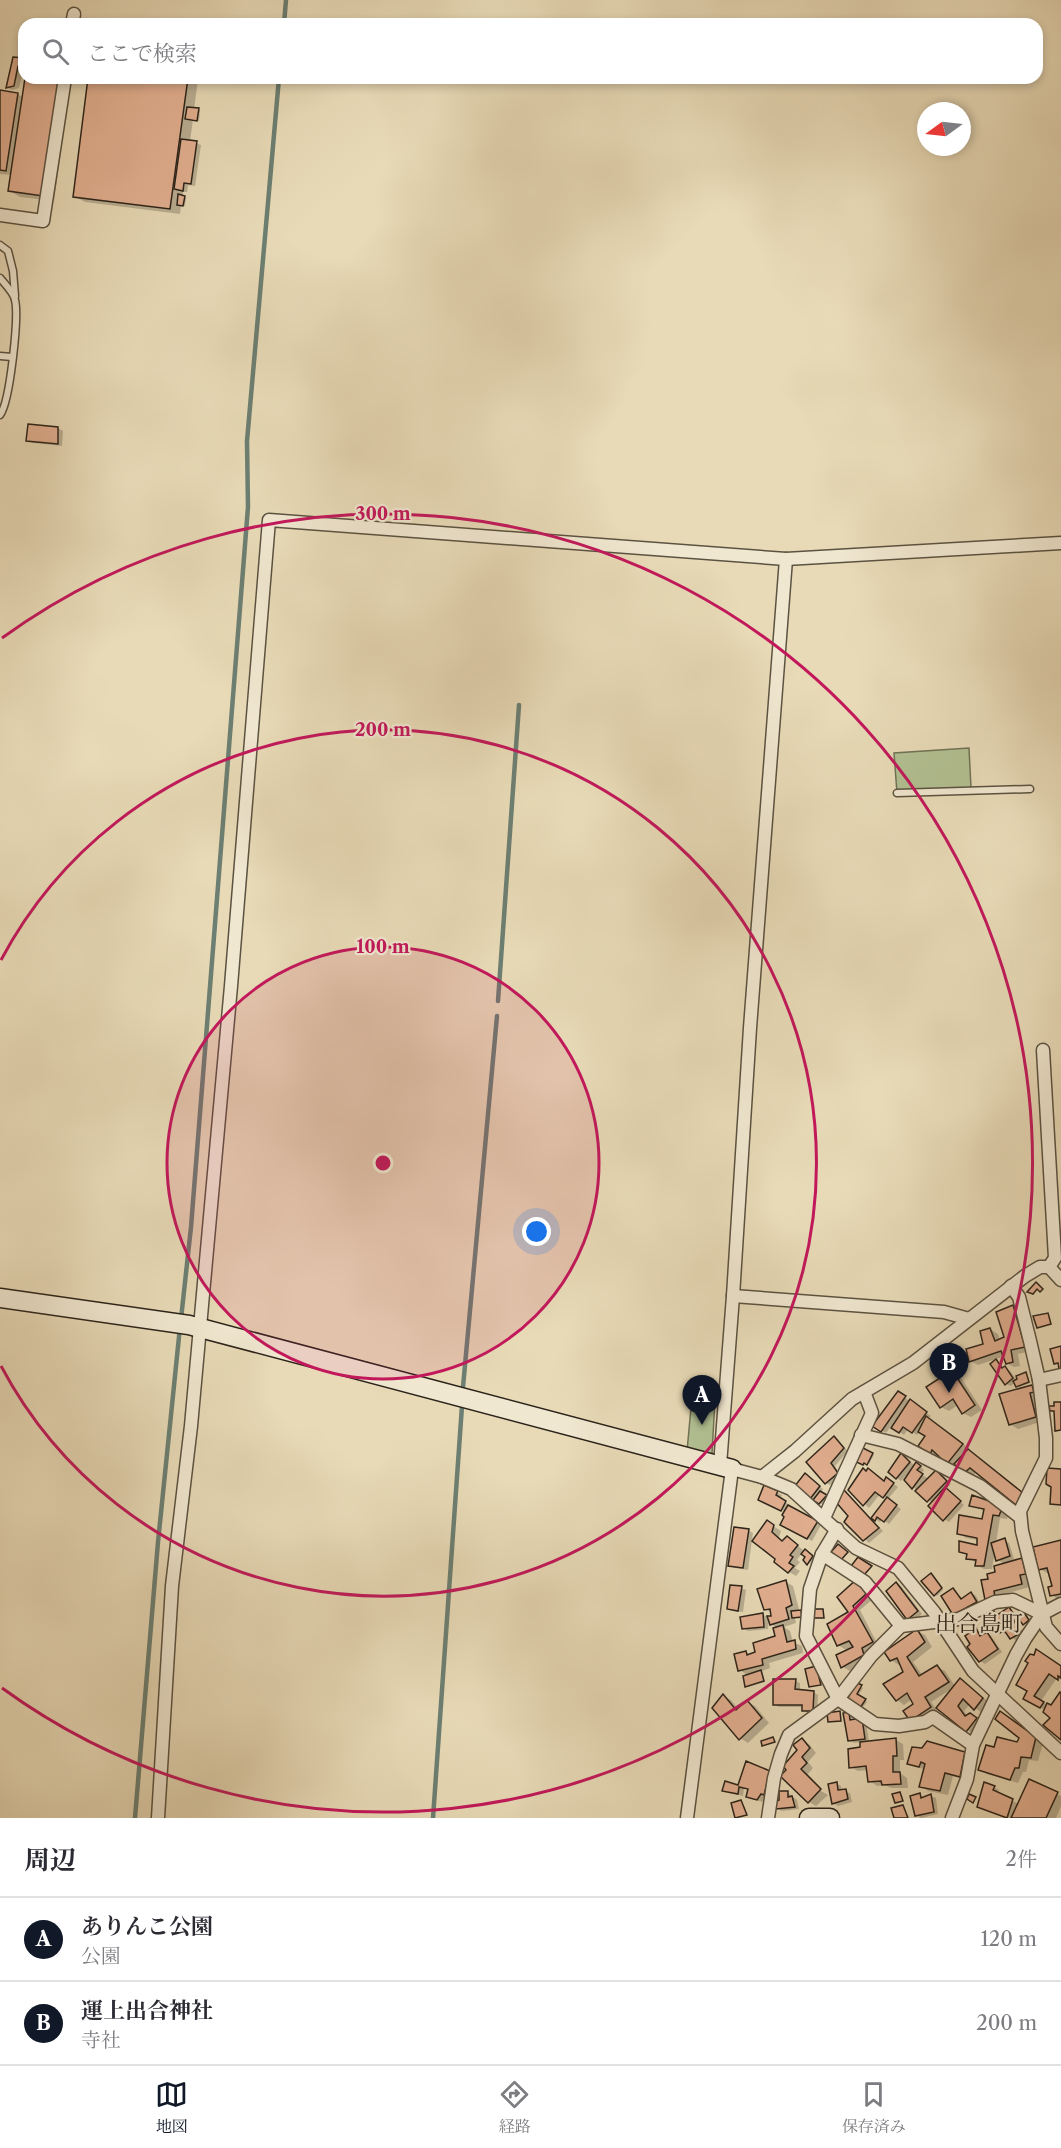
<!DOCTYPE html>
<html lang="ja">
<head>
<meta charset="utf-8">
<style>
	body { margin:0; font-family:"Libre Caslon Text","Noto Serif JP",serif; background:#f7f7f7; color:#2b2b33 }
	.compass { position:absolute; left:917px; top:102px; width:54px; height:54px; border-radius:50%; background:#fff; box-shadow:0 3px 9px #0003; rotate:255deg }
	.you { position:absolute; left:537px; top:1232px; width:21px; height:21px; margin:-15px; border:4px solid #fff; border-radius:50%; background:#1a73e8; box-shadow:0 0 0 9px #1a73e833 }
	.badge { display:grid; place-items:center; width:39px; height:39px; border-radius:50%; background:#111827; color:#fff; font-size:20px; font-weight:700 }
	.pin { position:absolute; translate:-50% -50px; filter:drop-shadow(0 2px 3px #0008) }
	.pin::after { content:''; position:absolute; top:32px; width:21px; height:18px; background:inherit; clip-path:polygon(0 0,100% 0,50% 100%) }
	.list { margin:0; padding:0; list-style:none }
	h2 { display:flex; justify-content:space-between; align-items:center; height:78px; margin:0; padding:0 24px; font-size:26px }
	h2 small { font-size:20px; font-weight:400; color:#7c7c81 }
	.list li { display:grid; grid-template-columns:39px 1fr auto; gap:18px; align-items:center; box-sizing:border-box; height:84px; padding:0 24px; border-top:2px solid #e1e1e2 }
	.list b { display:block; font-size:22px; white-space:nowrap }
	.list p { margin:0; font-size:20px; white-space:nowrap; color:#7c7c81 }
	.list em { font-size:20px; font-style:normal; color:#7c7c81 }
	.icon { flex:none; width:33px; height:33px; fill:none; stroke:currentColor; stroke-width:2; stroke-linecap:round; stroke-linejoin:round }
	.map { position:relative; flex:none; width:1061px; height:1818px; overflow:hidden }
	.search { position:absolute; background:#fff; box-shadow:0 3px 9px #0003; left:18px; right:18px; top:18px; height:66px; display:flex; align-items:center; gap:15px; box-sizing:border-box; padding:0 21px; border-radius:18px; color:#7c7c81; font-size:22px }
	.sheet { height:246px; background:#fff }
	nav { display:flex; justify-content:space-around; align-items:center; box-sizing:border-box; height:84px; border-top:2px solid #e1e1e2; background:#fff; font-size:16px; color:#7c7c81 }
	nav a { display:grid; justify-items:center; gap:3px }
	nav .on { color:#111827 }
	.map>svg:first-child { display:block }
</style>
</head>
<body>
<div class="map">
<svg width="1061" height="1818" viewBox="0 0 1061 1818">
	<rect width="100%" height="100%" fill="#e8dab7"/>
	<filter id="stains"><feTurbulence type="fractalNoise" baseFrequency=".00333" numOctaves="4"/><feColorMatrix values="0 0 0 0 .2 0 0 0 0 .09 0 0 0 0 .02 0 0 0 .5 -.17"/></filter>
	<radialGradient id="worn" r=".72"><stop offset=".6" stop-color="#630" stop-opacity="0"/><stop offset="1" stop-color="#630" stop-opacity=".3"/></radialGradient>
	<g fill="#b2c092" stroke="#6f7256" stroke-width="1.5">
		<polygon points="969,748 971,788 897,793 894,753"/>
		<polygon points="692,1397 715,1399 712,1454 687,1451"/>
	</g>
	<g fill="#0003">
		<polygon points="14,58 24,60 24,68 19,88 12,90 8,88"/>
		<polygon points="89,78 195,78 198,80 194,109 200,110 199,121 193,120 190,141 201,145 195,186 188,185 187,192 183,192 183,197 186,198 185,206 181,205 180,214 85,202 74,196"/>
		<polygon points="59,82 70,88 54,201 20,197 10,191 12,175 0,174 0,91 17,94 24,98"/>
		<polygon points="58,428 63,431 62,446 33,443 28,441"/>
		<polygon points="1013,1306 1021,1311 1032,1351 1018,1354 1020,1366 1014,1367 1007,1363 1005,1356 978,1365 970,1361 985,1345 990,1329 998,1334 1000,1340 1006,1338"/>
		<polygon points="1048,1314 1052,1325 1038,1327"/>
		<polygon points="996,1360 1004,1369 1010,1371 1020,1385 1026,1373 1030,1383 1019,1387 1015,1382 1011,1386 1006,1384"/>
		<polygon points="952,1372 960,1376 982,1410 971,1417 963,1413 958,1405 949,1411 941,1407"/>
		<polygon points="1032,1386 1039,1391 1043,1421 1018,1429 1010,1424"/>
		<polygon points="898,1393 931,1416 928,1419 970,1449 968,1451 1030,1498 1024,1508 977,1472 972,1476 957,1465 956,1467 939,1455 938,1457 920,1446 928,1436 920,1431 917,1435 908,1429 904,1435 891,1426 886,1433 881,1430"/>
		<polygon points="834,1438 848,1451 835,1466 841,1476 830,1485 826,1483"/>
		<polygon points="862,1449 874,1455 869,1464 866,1462 865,1465 856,1460"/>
		<polygon points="906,1458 915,1466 920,1466 924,1470 921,1474 929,1479 936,1472 951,1484 946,1489 964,1505 949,1522 944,1519 933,1503 913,1487 910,1473 909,1472 901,1481 897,1478"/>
		<polygon points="810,1478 823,1489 821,1493 827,1497 822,1504 811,1498"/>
		<polygon points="891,1482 898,1487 888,1499 901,1509 889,1524 882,1519 880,1522 873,1518 888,1499 880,1494 869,1508 850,1490"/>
		<polygon points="765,1487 782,1495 780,1499 790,1505 789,1507 821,1525 812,1541 782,1525 786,1512 765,1502"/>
		<polygon points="844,1492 883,1531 869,1543 846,1522 850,1516"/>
		<polygon points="973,1497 1009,1513 1007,1519 1000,1518 996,1543 1004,1540 1009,1543 1014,1559 1004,1564 998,1560 995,1551 992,1569 984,1569 976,1565 977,1563 968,1558 968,1555 961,1551 978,1547 978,1540 966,1538 958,1533 984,1520 985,1511 971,1505"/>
		<polygon points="767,1522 781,1531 779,1537 783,1542 794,1543 814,1558 809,1564 807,1557 802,1553 797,1560 800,1562 795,1568 800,1571 796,1576 789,1572"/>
		<polygon points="748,1530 753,1533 748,1570 734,1568 730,1565"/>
		<polygon points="1061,1542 1061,1599 1059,1600 1052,1595 1053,1587 1050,1573 1047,1573 1040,1569"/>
		<polygon points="1022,1560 1029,1564 1032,1578 1027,1579 1029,1587 1001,1595 994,1604 990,1580"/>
		<polygon points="933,1576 943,1590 937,1596 923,1581"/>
		<polygon points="857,1581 873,1599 860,1610 879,1647 871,1659 850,1671 843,1667 848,1651 838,1645 851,1613"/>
		<polygon points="786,1582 793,1586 799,1609 794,1612 802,1612 803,1618 795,1618 796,1623 784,1627 790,1631 793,1642 802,1646 803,1653 769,1663 770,1668 762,1671 765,1682 748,1687 747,1686 749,1676 740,1670 746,1652 751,1655 777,1637 777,1628 771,1624 769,1618 768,1629 748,1631 743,1628 763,1615 768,1617 773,1617 772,1613 765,1609"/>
		<polygon points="897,1583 901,1586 922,1614 913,1622 908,1619 888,1591"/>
		<polygon points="741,1588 746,1590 743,1612 733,1611 728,1609"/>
		<polygon points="953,1590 963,1599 971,1593 976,1596 981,1605 959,1617 954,1614"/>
		<polygon points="1009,1609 1017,1616 1023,1613 1027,1615 1033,1623 1029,1627 1022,1621 1018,1624 1025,1636 1016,1641 1008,1633 1006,1634 1001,1632 997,1626 994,1627 989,1625 992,1611 999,1616"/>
		<polygon points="976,1630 982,1636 987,1633 991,1636 1002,1652 985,1664 980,1661"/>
		<polygon points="917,1631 925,1635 932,1647 913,1662 923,1676 937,1667 945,1671 955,1686 961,1680 990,1703 982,1713 970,1704 964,1711 968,1716 970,1715 983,1723 974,1735 938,1707 953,1688 931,1702 938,1712 919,1724 911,1720 915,1705 912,1699 904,1705 897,1700 905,1672 901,1663 899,1665 891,1660"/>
		<polygon points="1061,1667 1061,1680 1057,1678 1041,1701 1052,1707 1061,1738 1045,1710 1025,1698 1029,1691 1018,1684"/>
		<polygon points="795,1681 800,1683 800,1691 813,1692 818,1695 817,1713 808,1713 803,1710 803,1707 779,1707 775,1705"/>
		<polygon points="857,1685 863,1688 858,1696 867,1702 862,1708 849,1698"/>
		<polygon points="723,1696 731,1700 738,1709 747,1702 755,1706 769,1723 748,1743 740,1738"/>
		<polygon points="849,1714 853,1716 854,1721 866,1722 869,1742 896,1740 903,1744 904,1760 900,1760 900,1773 907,1778 908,1788 891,1788 885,1785 877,1786 870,1781 868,1770 858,1771 850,1767 862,1749 862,1742 854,1743 849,1740"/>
		<polygon points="1008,1717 1043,1743 1038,1761 1029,1760 1026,1772 1023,1772 1018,1783 987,1774 980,1770 995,1748 1018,1743 1021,1737"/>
		<polygon points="802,1740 809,1744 816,1753 808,1762 813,1768 808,1774 821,1788 816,1784 814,1787 828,1795 816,1806 809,1802 782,1776 799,1751"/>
		<polygon points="965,1754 972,1758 967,1780 953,1776 948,1795 928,1791 921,1786 925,1770 909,1763"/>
		<polygon points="769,1773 766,1796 762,1802 753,1799 749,1790 744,1788 743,1796 724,1791 739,1787"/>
		<polygon points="1029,1781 1061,1796 1061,1806 1056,1818 1009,1818 983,1809 994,1787 999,1790 998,1794 1019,1804"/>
		<polygon points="836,1783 841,1786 842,1791 850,1793 852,1802 838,1806 833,1803"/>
		<polygon points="788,1793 797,1800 799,1809 782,1811 777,1808"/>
		<polygon points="919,1795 925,1798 931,1796 936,1798 938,1814 921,1818 916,1815"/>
	</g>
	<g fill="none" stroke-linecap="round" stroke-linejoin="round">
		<g stroke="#6c7f72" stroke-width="4.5">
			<polyline points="284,24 286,0"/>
			<polyline points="498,1001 519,705"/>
			<polyline points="181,1319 191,1227 248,507 247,441 279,78"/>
			<polyline points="463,1387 497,1016"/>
			<polyline points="135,1818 158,1542 180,1327"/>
			<polyline points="433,1818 462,1406"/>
		</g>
	</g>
	<g fill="#e3b091" stroke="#2c241a" stroke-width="1.5">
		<polygon points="13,57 24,58 24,67 18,66 14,86 6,88"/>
		<polygon points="25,78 60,80 43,196 8,191"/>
		<polygon points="88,78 188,78 170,209 73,197"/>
		<polygon points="0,90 18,93 6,171 0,170"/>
		<polygon points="187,107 199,108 197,121 185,119"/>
		<polygon points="181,139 197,141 191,184 184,183 183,191 174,189"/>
		<polygon points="178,194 185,196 183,206 177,205"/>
		<polygon points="28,424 58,427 58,444 26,441"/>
		<polygon points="1036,1282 1043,1289 1040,1292 1037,1289 1033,1294 1027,1292"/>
		<polygon points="1013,1305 1025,1347 1011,1350 1013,1362 1006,1364 1001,1351 969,1362 966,1349 983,1344 980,1331 990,1328 995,1341 1004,1337 996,1312"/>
		<polygon points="1048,1313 1051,1324 1037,1328 1033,1316"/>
		<polygon points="1061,1346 1061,1369 1059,1369 1058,1363 1054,1364 1050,1349"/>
		<polygon points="996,1359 1002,1368 1005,1366 1013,1378 1005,1385 990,1364"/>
		<polygon points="952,1370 975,1405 962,1414 953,1399 940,1408 926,1387"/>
		<polygon points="1026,1372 1029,1382 1016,1387 1013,1381 1017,1379 1016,1376"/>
		<polygon points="1032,1385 1034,1392 1030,1393 1036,1417 1009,1425 999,1394"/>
		<polygon points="898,1391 906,1396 881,1432 872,1426"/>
		<polygon points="910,1399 927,1412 912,1433 903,1427 899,1433 891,1428"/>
		<polygon points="1054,1402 1061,1402 1061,1430 1055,1431 1054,1411 1050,1411 1049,1406 1054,1406"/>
		<polygon points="926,1416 963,1444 947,1464 932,1450 930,1454 918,1446 925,1436 918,1432"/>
		<polygon points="834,1436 844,1448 831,1463 838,1473 825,1484 806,1462"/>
		<polygon points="861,1447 873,1453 867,1465 864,1463 863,1465 854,1461"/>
		<polygon points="968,1449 1023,1493 1016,1505 970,1468 964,1473 954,1464"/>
		<polygon points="901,1453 910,1462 896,1479 888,1472"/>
		<polygon points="916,1462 921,1466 917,1470 923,1474 912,1489 904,1480"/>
		<polygon points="863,1468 866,1471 868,1468 884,1481 886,1477 894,1483 883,1498 875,1492 863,1506 848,1490"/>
		<polygon points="1047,1468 1061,1469 1061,1505 1050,1504 1051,1487 1046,1484"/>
		<polygon points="936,1470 947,1481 927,1502 915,1491"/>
		<polygon points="805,1473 820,1486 810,1499 794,1487"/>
		<polygon points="764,1485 778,1491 776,1495 786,1501 781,1511 758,1500"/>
		<polygon points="945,1487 961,1501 943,1521 928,1506"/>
		<polygon points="844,1490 879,1528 863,1541 844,1522 848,1516 835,1501"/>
		<polygon points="820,1491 827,1495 819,1504 813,1500"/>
		<polygon points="972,1495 992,1502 1002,1508 999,1516 993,1515 984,1566 975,1566 976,1560 966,1559 967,1554 959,1552 959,1541 977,1545 977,1538 957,1534 959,1515 982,1519 984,1509 969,1506"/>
		<polygon points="887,1497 897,1505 884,1522 877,1517 875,1521 871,1518"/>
		<polygon points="788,1505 818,1521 807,1539 780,1525 784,1517 782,1515"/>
		<polygon points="767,1520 774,1525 772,1532 782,1541 787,1536 798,1545 790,1555 793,1557 789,1563 794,1566 788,1573 774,1562 775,1559 752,1541"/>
		<polygon points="734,1527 749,1529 743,1568 728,1566"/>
		<polygon points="1005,1538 1010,1556 996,1561 991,1543"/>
		<polygon points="1061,1540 1061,1594 1050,1596 1048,1587 1052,1586 1047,1568 1038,1570 1033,1547"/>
		<polygon points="838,1544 848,1552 841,1560 831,1552"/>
		<polygon points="805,1549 813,1556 807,1565 803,1560 805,1557 801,1554"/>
		<polygon points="858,1557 872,1566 864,1575 851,1566"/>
		<polygon points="1022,1558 1026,1574 1020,1575 1022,1584 994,1591 995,1597 985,1600 981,1580 988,1579 987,1574 995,1572 994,1566"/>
		<polygon points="931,1573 942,1588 934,1596 921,1581"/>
		<polygon points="857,1579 866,1594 853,1606 873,1642 862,1648 864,1655 841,1668 836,1655 853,1647 849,1641 837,1646 827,1624 848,1612 837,1597"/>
		<polygon points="786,1580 792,1605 786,1608 789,1619 770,1625 767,1616 771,1616 770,1609 764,1610 757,1589"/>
		<polygon points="896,1582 918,1611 907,1620 886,1591"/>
		<polygon points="730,1585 742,1586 738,1611 727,1609"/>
		<polygon points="953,1588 961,1599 971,1592 977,1602 953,1615 941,1596"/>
		<polygon points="1009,1607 1015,1616 1023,1611 1029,1620 1023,1625 1018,1618 1014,1621 1021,1633 1010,1639 1004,1630 1000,1633 994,1623 988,1626 983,1615 992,1609 997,1615"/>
		<polygon points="813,1609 823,1609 824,1618 812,1618"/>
		<polygon points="801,1610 802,1617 792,1618 791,1611"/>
		<polygon points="763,1613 764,1627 742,1629 740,1617"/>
		<polygon points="783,1625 787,1642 795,1640 796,1649 762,1659 763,1665 738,1671 734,1654 746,1651 747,1655 755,1652 753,1643 775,1636 773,1628"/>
		<polygon points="976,1628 980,1636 987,1632 998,1649 979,1662 967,1647 970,1644 965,1636"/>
		<polygon points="917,1629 925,1642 907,1657 919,1676 937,1665 949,1682 925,1697 931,1707 910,1721 903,1711 913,1704 907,1693 896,1701 883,1684 903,1672 897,1658 890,1661 884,1652"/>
		<polygon points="1036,1649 1061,1666 1061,1678 1058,1676 1058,1680 1049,1674 1034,1696 1044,1702 1040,1708 1023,1699 1027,1691 1016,1685 1028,1663 1025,1661 1030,1654 1034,1655"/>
		<polygon points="816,1666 821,1685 809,1687 805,1669"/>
		<polygon points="761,1670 764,1681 745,1687 743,1676"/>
		<polygon points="960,1678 983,1698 974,1710 963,1699 958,1706 965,1716 970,1713 977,1718 966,1732 936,1708"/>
		<polygon points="773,1679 796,1679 795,1689 814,1691 813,1711 802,1711 802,1705 773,1705"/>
		<polygon points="857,1683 862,1685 857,1694 866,1699 860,1708 847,1699"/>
		<polygon points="1060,1692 1061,1693 1061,1740 1043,1725 1050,1718 1043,1712 1047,1703 1051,1705"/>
		<polygon points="723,1694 736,1710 747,1700 762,1718 739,1740 712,1708"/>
		<polygon points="840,1711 841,1721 828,1722 827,1713"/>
		<polygon points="1000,1711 1036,1737 1031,1758 1021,1757 1019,1768 1015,1768 1010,1780 978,1770 986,1745 994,1747 997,1737 1017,1742 1019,1738 995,1719"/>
		<polygon points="849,1712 850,1720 862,1718 865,1739 848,1741 843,1713"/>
		<polygon points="773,1737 775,1742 762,1746 761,1741"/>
		<polygon points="802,1738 810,1748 802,1757 807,1763 801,1769 821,1789 808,1803 780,1776 786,1770 783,1766 797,1750 793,1745"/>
		<polygon points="896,1738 897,1756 893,1756 893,1772 900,1772 901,1784 882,1785 881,1781 868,1782 866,1766 849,1768 848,1749 860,1747 860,1742"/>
		<polygon points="927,1741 965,1752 960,1777 945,1773 940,1791 919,1787 925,1764 921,1762 919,1767 907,1764 912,1747 922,1748"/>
		<polygon points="746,1761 770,1771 764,1795 761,1794 757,1800 746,1797 748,1789 739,1787 738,1794 722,1791 725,1781 738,1785"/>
		<polygon points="1029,1779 1058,1792 1046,1818 1011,1818"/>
		<polygon points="837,1782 838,1790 846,1789 848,1799 832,1804 828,1784"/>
		<polygon points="984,1782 995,1786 993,1790 1013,1799 1007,1818 977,1807"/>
		<polygon points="779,1791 788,1791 788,1797 792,1796 795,1807 776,1809 776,1802 779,1800"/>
		<polygon points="900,1792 903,1801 895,1803 892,1794"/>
		<polygon points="920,1793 921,1798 931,1794 934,1812 915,1816 910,1796"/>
		<polygon points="969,1794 976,1797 973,1803 967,1799"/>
		<polygon points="741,1800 747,1815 735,1818 731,1803"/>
		<polygon points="903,1805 908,1818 894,1818 891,1808"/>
	</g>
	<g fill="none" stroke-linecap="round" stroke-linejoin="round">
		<g stroke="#5b5241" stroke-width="9">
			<g id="lane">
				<polyline points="0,245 8,251 13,271 15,296"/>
				<path d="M0 278C5 284 14 293 15 300 19 317 10 402 0 415"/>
				<polyline points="0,356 12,357"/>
				<polyline points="897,793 1030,789"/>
			</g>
		</g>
		<g stroke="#5b5241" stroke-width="15">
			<g id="street">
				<polyline points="72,24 74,14"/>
				<polyline points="0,215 43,221 65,78"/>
				<polyline points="1043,1050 1055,1258 1049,1267"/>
				<polyline points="1011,1286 1019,1297 1030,1341 1039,1380 1046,1438 1046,1458 1020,1511 1022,1531 1046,1627 1061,1644"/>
				<polyline points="733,1296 944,1312 969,1319"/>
				<polyline points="1039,1380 1061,1375"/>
				<polyline points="861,1435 898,1444 980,1486 1020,1517"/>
				<polyline points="720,1465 733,1296 750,1028 786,559"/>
				<polyline points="762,1477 795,1451 852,1399 913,1363 1025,1276 1040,1267 1049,1267 1061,1280"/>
				<polyline points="824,1518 872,1413 864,1392"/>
				<polyline points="837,1529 822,1554 810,1589 806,1636 838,1699 875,1724 899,1726 925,1722 933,1717 973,1745"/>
				<polyline points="822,1554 865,1582 901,1626"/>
				<polyline points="158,1818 172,1586 191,1426 231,986 269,520 786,559 1061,543"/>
				<polyline points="687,1818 732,1469 762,1477 791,1489 856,1548 898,1568 934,1612 973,1671 1061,1753"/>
				<polyline points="768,1818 774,1778 781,1754 789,1735 838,1699 871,1656 901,1626 959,1619 995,1602 1013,1600 1042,1614"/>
				<polyline points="952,1818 967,1779 973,1745 1016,1655 1025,1639 1042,1614 1061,1604"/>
			</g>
		</g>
		<g stroke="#2c241a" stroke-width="21">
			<g id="secondary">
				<polyline points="0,1298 189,1325 732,1469"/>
				<polyline points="809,1818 830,1818"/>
			</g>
		</g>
		<use href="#lane" stroke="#f0e7d0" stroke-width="6"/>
		<use href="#street" stroke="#f0e7d0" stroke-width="12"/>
		<use href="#secondary" stroke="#f0e7d0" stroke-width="18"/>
	</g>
	<circle cx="383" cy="1163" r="216" fill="#c2185b" fill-opacity=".12"/>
	<g fill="none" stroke="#c2185b" stroke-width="3">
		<circle cx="383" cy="1163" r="216"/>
		<path d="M1 960A433 433 0 1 1 1 1366"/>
		<path d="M2 638A649 649 0 1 1 2 1688"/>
	</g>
	<g text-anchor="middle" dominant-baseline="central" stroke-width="4.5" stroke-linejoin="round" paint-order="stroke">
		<g font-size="22" fill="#2c241a" stroke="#f0e7d0">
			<text x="979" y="1623">出合島町</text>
		</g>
	</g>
	<circle cx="383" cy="1163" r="9" fill="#c2185b" stroke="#f0e7d0" stroke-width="3"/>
	<g font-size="18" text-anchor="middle" font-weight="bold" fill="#c2185b" stroke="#f0e7d0" stroke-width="4.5" stroke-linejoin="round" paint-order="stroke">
		<text x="383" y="520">300 m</text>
		<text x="383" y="736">200 m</text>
		<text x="383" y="953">100 m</text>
	</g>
	<rect width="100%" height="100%" filter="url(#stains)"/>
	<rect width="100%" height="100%" fill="url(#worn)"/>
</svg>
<svg class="compass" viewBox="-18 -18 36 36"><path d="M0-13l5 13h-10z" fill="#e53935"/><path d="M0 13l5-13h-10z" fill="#7c7c81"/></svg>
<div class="you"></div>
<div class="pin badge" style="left:702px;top:1425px">A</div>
<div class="pin badge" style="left:949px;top:1393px">B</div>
<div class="search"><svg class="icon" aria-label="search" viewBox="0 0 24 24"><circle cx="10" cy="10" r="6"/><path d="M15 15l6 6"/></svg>ここで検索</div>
</div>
<section class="sheet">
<h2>周辺<small>2件</small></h2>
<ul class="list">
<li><span class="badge">A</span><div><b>ありんこ公園</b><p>公園</p></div><em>120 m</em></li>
<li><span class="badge">B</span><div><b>運上出合神社</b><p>寺社</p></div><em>200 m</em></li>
</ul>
</section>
<nav>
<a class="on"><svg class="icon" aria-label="map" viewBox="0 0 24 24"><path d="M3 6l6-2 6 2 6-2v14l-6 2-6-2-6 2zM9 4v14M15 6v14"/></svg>地図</a>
<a><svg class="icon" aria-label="directions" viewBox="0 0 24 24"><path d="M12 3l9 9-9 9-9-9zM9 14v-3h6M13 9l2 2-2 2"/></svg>経路</a>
<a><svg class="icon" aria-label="saved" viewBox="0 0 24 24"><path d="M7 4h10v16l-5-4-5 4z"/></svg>保存済み</a>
</nav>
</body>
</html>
